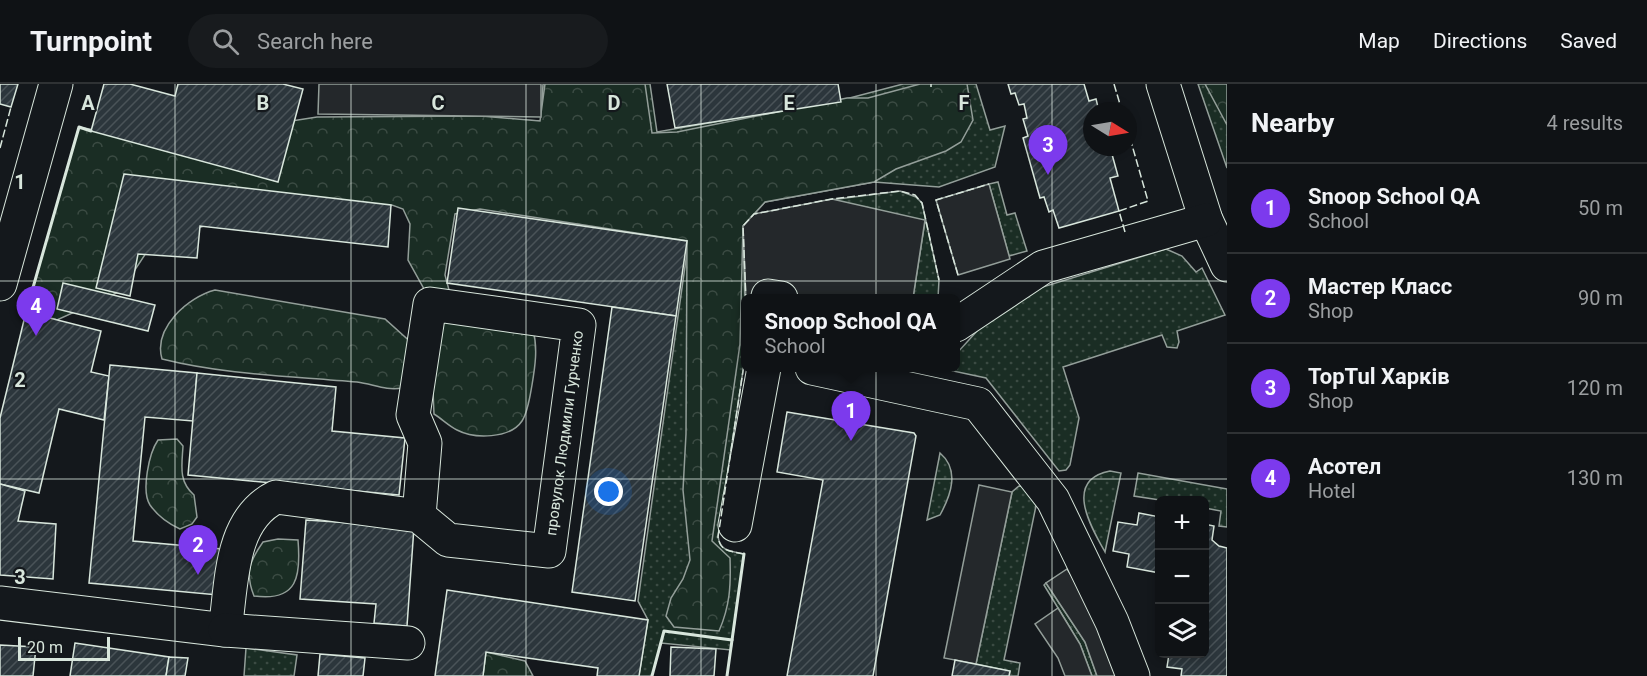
<!DOCTYPE html>
<html lang="en">
<head>
<meta charset="utf-8">
<style>
	body { margin:0; font-family:Roboto,sans-serif; background:#181b1e; color:#f1f3f6 }
	.controls { position:absolute; right:18px; bottom:18px; display:grid; overflow:hidden; border-radius:9px; box-shadow:0 3px 9px #0003 }
	.controls button { width:54px; height:54px; display:grid; place-items:center; padding:0; border:0; border-bottom:2px solid #2f3234; background:#0f1215; color:#f1f3f6; font:30px sans-serif }
	.compass { position:absolute; left:1083px; top:18px; width:54px; height:54px; border-radius:50%; background:#0f1215; box-shadow:0 3px 9px #0003; rotate:101deg }
	.scale { position:absolute; left:18px; bottom:15px; width:92px; box-sizing:border-box; padding-left:6px; border:3px solid #d8e6dc; border-top:0; font-size:16px; line-height:21px; white-space:nowrap; color:#d8e6dc; -webkit-text-stroke:4px #14181c; paint-order:stroke }
	.you { position:absolute; left:609px; top:408px; width:21px; height:21px; margin:-15px; border:4px solid #fff; border-radius:50%; background:#1a73e8; box-shadow:0 0 0 9px #1a73e833 }
	.badge { display:grid; place-items:center; width:39px; height:39px; border-radius:50%; background:#7c3aed; color:#fff; font-size:20px; font-weight:700 }
	.pin { position:absolute; translate:-50% -50px; filter:drop-shadow(0 2px 3px #0008) }
	.pin::after { content:''; position:absolute; top:32px; width:21px; height:18px; background:inherit; clip-path:polygon(0 0,100% 0,50% 100%) }
	.popup { position:absolute; left:741px; top:210px; width:219px; height:78px; box-sizing:border-box; display:grid; place-content:center; border-radius:9px; background:#0f1215; filter:drop-shadow(0 2px 4px #0005); font-size:20px; white-space:nowrap; color:#9b9ea0 }
	.popup b { font-size:22px; color:#f1f3f6 }
	.popup::after { content:''; position:absolute; left:50%; top:100%; margin-left:-12px; border:12px solid transparent; border-top-color:#0f1215 }
	.list { margin:0; padding:0; list-style:none }
	h2 { display:flex; justify-content:space-between; align-items:center; height:78px; margin:0; padding:0 24px; font-size:26px }
	h2 small { font-size:20px; font-weight:400; color:#9b9ea0 }
	.list li { display:grid; grid-template-columns:39px 1fr auto; gap:18px; align-items:center; box-sizing:border-box; height:90px; padding:0 24px; border-top:2px solid #2f3234 }
	.list b { display:block; font-size:22px; white-space:nowrap }
	.list p { margin:0; font-size:20px; white-space:nowrap; color:#9b9ea0 }
	.list em { font-size:20px; font-style:normal; color:#9b9ea0 }
	.icon { flex:none; width:33px; height:33px; fill:none; stroke:currentColor; stroke-width:2; stroke-linecap:round; stroke-linejoin:round }
	.map { position:relative; flex:none; width:1227px; height:592px; overflow:hidden }
	header { display:flex; align-items:center; gap:36px; box-sizing:border-box; height:84px; padding:0 30px; background:#0f1215; border-bottom:2px solid #2f3234 }
	header strong { font-size:28px }
	nav { display:flex; gap:33px; margin-inline-start:auto; font-size:21px }
	.search { width:420px; height:54px; background:#181b1e; display:flex; align-items:center; gap:15px; box-sizing:border-box; padding:0 21px; border-radius:33px; color:#9b9ea0; font-size:22px }
	main { display:flex }
	aside { flex:1; background:#0f1215 }
	.map>svg:first-child { display:block }
</style>
</head>
<body>
<header>
<strong>Turnpoint</strong>
<div class="search"><svg class="icon" aria-label="search" viewBox="0 0 24 24"><circle cx="10" cy="10" r="6"/><path d="M15 15l6 6"/></svg>Search here</div>
<nav><a>Map</a><a>Directions</a><a>Saved</a></nav>
</header>
<main>
<div class="map">
<svg width="1227" height="592" viewBox="0 0 1227 592">
	<defs>
		<pattern id="grass-dots" width="8" height="8" patternUnits="userSpaceOnUse" patternTransform="scale(1.5)"><rect width="8" height="8" fill="#1a2d24"/><path d="M2 2h.1M6 6h.1" fill="none" stroke="#3b4b43" stroke-width="1.8" stroke-linecap="round"/></pattern>
		<pattern id="forest-crowns" width="20" height="18" patternUnits="userSpaceOnUse" patternTransform="scale(1.5)"><rect width="20" height="18" fill="#1a2d24"/><path d="M2 6a3 3 0 1 1 6 0M12 15a3 3 0 1 1 6 0" fill="none" stroke="#3b4b43"/></pattern>
		<pattern id="building-hatch" width="6" height="6" patternUnits="userSpaceOnUse" patternTransform="scale(1.5)"><rect width="6" height="6" fill="#2c363c"/><path d="M-1 1l2-2M0 6l6-6M5 7l2-2" fill="none" stroke="#4a5358"/></pattern>
	</defs>
	<rect width="100%" height="100%" fill="#14181c"/>
	<g fill="url(#grass-dots)" stroke="#939e99" stroke-width="1.5">
		<path d="M543 0H650L657 48 842 16 903 0H976L990 46 1005 42 995 83 939 103 874 98 765 118 743 142 746 267 718 452C720 468 731 467 744 470L731 566 661 559 652 592H639L648 536 638 517 689 154 461 122 494 35 541 37Z"/>
		<polygon points="1198,0 1227,0 1227,84"/>
		<polygon points="998,98 1007,131 1015,129 1027,167 1009,172 989,100"/>
		<polygon points="900,107 916,113 922,119 939,196 938,214 913,214 925,137 830,116"/>
		<polygon points="1166,165 1182,172 1196,188 1202,184 1225,231 1177,247 1179,258 1177,264 1167,263 1162,251 1063,283 1079,334 1070,381 1066,386 1059,387 986,294 953,287 957,269 1007,214"/>
		<path d="M940 369C960 386 951 411 940 431L927 436Z"/>
		<path d="M1110 387 1121 389 1105 468C1091 443 1063 396 1110 387Z"/>
		<polygon points="1138,389 1227,405 1227,443 1219,442 1221,427 1205,424 1204,416 1160,416 1134,412"/>
		<polygon points="1019,402 1030,403 1037,417 1004,576 1020,579 1018,592 1009,592 1010,587 976,580 1012,408"/>
		<polygon points="1046,499 1085,558 1097,592 1092,592 1080,560 1044,501"/>
		<polygon points="246,564 297,571 294,592 244,592"/>
	</g>
	<g fill="url(#forest-crowns)" stroke="#939e99" stroke-width="1.5">
		<path d="M545 0H645L652 49 677 48 847 14H868L920 0H967L973 36 961 58 946 67 896 85 874 98 765 118 743 142 740 260 712 457 730 474C731 501 730 522 719 547L674 543 666 532 671 514 683 495 690 476 683 406 686 350 687 157 480 125 455 130 445 191 449 206 462 224 533 246C538 264 535 283 532 301 530 312 528 328 522 337 510 355 474 355 457 346 449 342 442 335 434 330L429 214 408 176 410 140 403 125 392 121 371 137 227 134 152 160 121 207 57 236 26 228 79 43 133 53 266 41 317 33 481 32 540 37Z"/>
		<polygon points="1205,0 1227,0 1227,41"/>
		<path d="M215 206 385 235 415 262 402 304C386 307 373 300 357 298 291 292 226 291 162 275 153 244 188 213 215 206Z"/>
		<path d="M177 355 183 362C182 381 178 397 194 411L197 433 192 440 180 445C169 440 157 431 150 421 141 407 149 369 158 356Z"/>
		<path d="M278 455 298 456C301 492 298 518 254 512 245 489 249 478 263 458Z"/>
		<polygon points="486,568 525,577 533,592 483,592"/>
	</g>
	<g fill="#24282b" stroke="#939e99" stroke-width="1.5">
		<polygon points="319,0 541,0 541,33 318,30"/>
		<polygon points="989,100 1010,175 958,191 936,116"/>
		<polygon points="832,115 925,136 913,214 746,214 746,218 743,142 754,130"/>
		<polygon points="979,401 1012,408 976,580 944,574"/>
		<polygon points="1067,485 1106,543 1124,592 1097,592 1085,558 1046,499"/>
		<polygon points="1058,524 1080,560 1092,592 1065,592 1058,574 1035,540"/>
	</g>
	<g fill="url(#building-hatch)" stroke="#d8e6dc" stroke-width="1.5">
		<polygon points="0,0 18,0 11,23 0,20"/>
		<polygon points="104,0 130,0 175,12 178,0 283,0 303,5 278,98 91,47"/>
		<polygon points="667,0 838,0 841,18 675,44"/>
		<polygon points="1008,0 1084,0 1089,17 1096,15 1099,27 1092,27 1092,63 1110,63 1118,92 1110,94 1119,127 1059,144 1053,126 1049,128 1044,113 1040,114 1023,54 1028,52 1023,35 1027,34 1024,20 1019,21 1015,9 1011,10"/>
		<polygon points="124,90 391,121 388,163 200,142 197,174 138,170 130,212 96,204"/>
		<polygon points="458,124 687,157 676,232 447,199"/>
		<polygon points="63,199 155,221 148,247 57,225"/>
		<polygon points="612,223 676,232 635,517 572,508"/>
		<polygon points="26,228 101,247 91,288 109,292 104,336 59,325 39,409 0,400 0,334"/>
		<polygon points="110,281 197,289 193,337 145,333 133,457 222,465 218,511 89,499"/>
		<polygon points="197,289 336,303 332,347 405,354 399,411 188,391"/>
		<polygon points="787,328 914,349 916,352 873,592 787,592 823,396 777,388"/>
		<polygon points="0,400 25,407 18,437 56,440 53,495 0,491"/>
		<polygon points="1139,429 1160,433 1160,489 1127,483 1129,470 1113,467 1118,438 1137,441"/>
		<polygon points="306,436 414,443 407,542 374,539 376,520 300,515"/>
		<polygon points="1204,440 1214,442 1212,456 1219,462 1227,464 1227,592 1181,592 1182,585 1167,583 1169,570 1204,570"/>
		<polygon points="447,506 648,536 639,592 597,592 598,584 486,568 483,592 435,592"/>
		<polygon points="1160,526 1160,546 1156,545"/>
		<polygon points="75,559 169,573 166,592 70,592"/>
		<polygon points="0,561 36,563 33,592 0,592"/>
		<polygon points="671,563 716,565 714,592 670,592"/>
		<polygon points="320,570 365,574 363,592 318,592"/>
		<polygon points="169,573 188,574 185,592 166,592"/>
		<polygon points="955,576 1010,587 1009,592 952,592"/>
	</g>
	<g fill="none" stroke-linecap="round" stroke-linejoin="round">
		<g stroke="#d8e6dc" stroke-width="35">
			<g id="minor">
				<polyline points="1163,0 1206,136 1227,181"/>
				<polyline points="0,200 56,0"/>
				<polyline points="768,212 781,214"/>
				<polyline points="956,241 1043,183 1206,136"/>
				<polyline points="812,284 978,320 1053,416 1112,538 1133,592"/>
				<polyline points="735,441 764,284"/>
				<path id="s1" d="M0 519 225 546C232 501 229 436 276 413L419 432 448 456 549 467 579 241 430 220 413 331 425 359 419 432"/>
				<polyline points="225,546 408,559"/>
			</g>
		</g>
		<use href="#minor" stroke="#14181c" stroke-width="33"/>
		<g stroke="#d8e6dc" stroke-width="1.5" stroke-dasharray="8 3" stroke-linecap="butt">
			<polyline points="931,0 931,3"/>
			<polyline points="1114,0 1122,27"/>
			<polyline points="0,64 11,23"/>
			<polyline points="1125,148 1119,127 1148,117 1128,47"/>
			<polyline points="958,191 936,116 989,100"/>
			<polyline points="746,218 743,142 754,130 832,115 900,107 915,111 922,119 939,196"/>
			<polyline points="934,284 953,287"/>
			<path d="M744 470C731 467 720 468 718 453L746 267"/>
		</g>
		<g stroke="#d8e6dc" stroke-width="3">
			<polyline points="26,228 79,43 91,47"/>
			<polyline points="652,592 664,547 732,556"/>
			<polyline points="727,592 744,470"/>
		</g>
	</g>
	<path fill="none" stroke="#d8e6dc" stroke-width="1.5" stroke-opacity="0.55" d="M175 0V592M351 0V592M526 0V592M701 0V592M876 0V592M1052 0V592M0 197H1227M0 395H1227"/>
	<g text-anchor="middle" dominant-baseline="central" stroke-width="4.5" stroke-linejoin="round" paint-order="stroke">
		<g font-size="15" fill="#d8e6dc" stroke="#14181c">
			<text stroke="none"><textPath href="#s1" startOffset="778">провулок Людмили Гурченко</textPath></text>
		</g>
	</g>
	<g font-size="20" text-anchor="middle" font-weight="bold" fill="#d8e6dc" stroke="#14181c" stroke-width="4.5" stroke-linejoin="round" paint-order="stroke">
		<text x="88" y="26">A</text>
		<text x="263" y="26">B</text>
		<text x="438" y="26">C</text>
		<text x="614" y="26">D</text>
		<text x="789" y="26">E</text>
		<text x="964" y="26">F</text>
		<text x="20" y="105">1</text>
		<text x="20" y="303">2</text>
		<text x="20" y="500">3</text>
	</g>
</svg>
<div class="controls">
<button>+</button>
<button>−</button>
<button><svg class="icon" aria-label="layers" viewBox="0 0 24 24"><path d="M12 4l9 5-9 5-9-5zM3 14l9 5 9-5"/></svg></button>
</div>
<svg class="compass" viewBox="-18 -18 36 36"><path d="M0-13l5 13h-10z" fill="#e53935"/><path d="M0 13l5-13h-10z" fill="#9b9ea0"/></svg>
<div class="scale">20 m</div>
<div class="you"></div>
<div class="pin badge" style="left:851px;top:357px">1</div>
<div class="popup"><b>Snoop School QA</b>School</div>
<div class="pin badge" style="left:198px;top:491px">2</div>
<div class="pin badge" style="left:1048px;top:91px">3</div>
<div class="pin badge" style="left:36px;top:252px">4</div>
</div>
<aside>
<h2>Nearby<small>4 results</small></h2>
<ul class="list">
<li><span class="badge">1</span><div><b>Snoop School QA</b><p>School</p></div><em>50 m</em></li>
<li><span class="badge">2</span><div><b>Мастер Класс</b><p>Shop</p></div><em>90 m</em></li>
<li><span class="badge">3</span><div><b>TopTul Харків</b><p>Shop</p></div><em>120 m</em></li>
<li><span class="badge">4</span><div><b>Асотел</b><p>Hotel</p></div><em>130 m</em></li>
</ul>
</aside>
</main>
</body>
</html>
